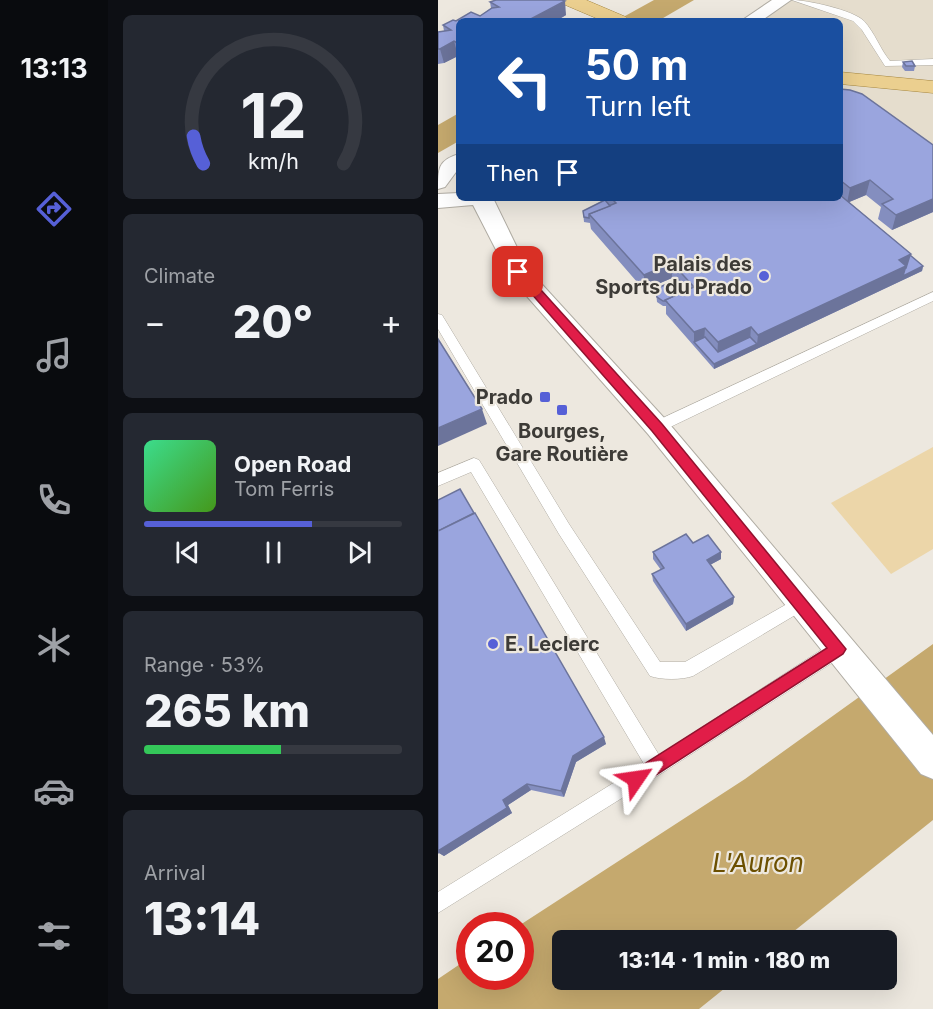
<!DOCTYPE html>
<html lang="en">
<head>
<meta charset="utf-8">
<style>
	body { margin:0; font-family:Inter,sans-serif; background:#242831; color:#f1f3f6; height:100vh; display:flex; flex-direction:column; font-size:22px; white-space:nowrap }
	* { box-sizing:border-box; margin:0 }
	p { font-size:20px; color:#9ea1a6 }
	.icon { flex:none; width:33px; height:33px; fill:none; stroke:currentColor; stroke-width:2; stroke-linecap:round; stroke-linejoin:round }
	.map { position:relative; flex:1; overflow:hidden }
	.side { display:flex; flex-direction:column; gap:15px; padding:15px; background:#0d0f14; width:330px }
	.side>* { flex:none }
	.guide { position:absolute; left:18px; top:18px; width:387px; height:183px; border-radius:9px; box-shadow:0 6px 24px #0002; background:#1a4fa0; color:#fff; overflow:hidden }
	.speed { position:absolute; left:18px; top:912px; display:flex; gap:12px; font-size:30px; font-weight:700; text-align:center }
	.speed>* { display:grid; place-content:center; width:78px; height:78px; border-radius:50%; background:#171b24; box-shadow:0 6px 24px #0002; line-height:1 }
	.speed .limit { border:9px solid #d22; background:#fff; color:#111 }
	.pin { position:absolute; display:grid; place-items:center; width:51px; height:51px; color:#fff; margin:-26px; border-radius:12px; box-shadow:0 3px 9px #0006 }
	.me { position:absolute; width:66px; margin:-33px; rotate:58deg; stroke-linejoin:round; filter:drop-shadow(0 0 4px #0008) }
	.turn { display:flex; align-items:center; gap:21px; height:126px; padding:0 30px; font-size:27px }
	.turn .icon { width:78px; height:78px; stroke-width:2.5 }
	.turn b { display:block; font-size:42px; line-height:51px }
	.then { display:flex; align-items:center; height:57px; padding:0 30px; background:#0003; gap:12px; font-size:22px }
	.big { font-size:45px; font-weight:800; line-height:1.1 }
	.side .tile { flex:1; display:flex; flex-direction:column; justify-content:center; gap:9px; min-width:0; padding:0 21px; border-radius:9px; background:#242831 }
	.side .dial { align-items:center; gap:0 }
	.dial svg { height:156px; overflow:visible; fill:none; stroke:#363941; stroke-width:7; stroke-linecap:round; text-anchor:middle }
	.dial text { fill:#f1f3f6; stroke:none }
	.song { display:flex; align-items:center; gap:18px }
	.cover { width:72px; height:72px; border-radius:9px; background:linear-gradient(135deg,hsl(150 70% 55%),hsl(100 70% 35%)) }
	.played { height:6px; border-radius:3px; background:linear-gradient(90deg,#5660d7 65%,#363941 65%) }
	.keys { display:flex; justify-content:space-around; direction:ltr }
	.heat { display:flex; justify-content:space-between; align-items:center; font-size:33px; direction:ltr }
	.charge { height:9px; border-radius:4px; background:linear-gradient(90deg,#34c759 53%,#363941 0) }
	.trip { position:absolute; left:114px; top:930px; width:345px; height:60px; border-radius:9px; background:#171b24; box-shadow:0 6px 24px #0002; font-weight:800; line-height:60px; text-align:center }
	main { display:flex; flex:1; min-height:0 }
	.tab-bar { display:flex; flex-direction:column; width:108px; justify-content:space-around; align-items:center; background:#090b0e; color:#9ea1a6 }
	.tab-bar .icon { width:42px; height:42px }
	.tab-bar .current { color:#5660d7 }
	.tab-bar b { font-size:27px; color:#f1f3f6 }
	.map>svg:first-child { display:block }
	.built { fill:#e5ddcd }
	.green { fill:#ecd6a9 }
	.water { fill:#c5a96e }
	.lines { fill:none; stroke-linecap:round; stroke-linejoin:round }
	.lane-casing { stroke:#b0aca3; stroke-width:1 }
	.street-casing { stroke:#b0aca3; stroke-width:2 }
	.primary-casing { stroke:#a5863f; stroke-width:1 }
	.lane { fill:#fff; fill-rule:evenodd }
	.street { fill:#fff; fill-rule:evenodd }
	.primary { fill:#ebcf8f; fill-rule:evenodd }
	.wall { fill:#848ebf }
	.shaded-wall { fill:#6c749b }
	.building { fill:#9aa5de; stroke:#6c749b; stroke-width:1.5 }
	.route { fill:#e11d48; stroke:#92132f; stroke-width:1.5 }
	.poi-dot { fill:#5660d7; stroke:#ede8df; stroke-width:2 }
	.labels { text-anchor:middle; dominant-baseline:central; stroke-width:4.5; stroke-linejoin:round; paint-order:stroke }
	.poi-label { font-size:20px; font-weight:bold; fill:#3d3b37; stroke:#ede8df; text-anchor:end }
	.near-water-label { font-size:26px; font-style:italic; fill:#6b4f00; stroke:#ede8df }
</style>
</head>
<body>
<main>
<nav class="tab-bar">
<b>13:13</b>
<svg class="icon current" aria-label="directions" viewBox="0 0 24 24"><path d="M12 3l9 9-9 9-9-9zM9 14v-3h6M13 9l2 2-2 2"/></svg>
<svg class="icon" aria-label="music" viewBox="0 0 24 24"><path d="M9 18V5l10-2v13"/><circle cx="6" cy="18" r="3"/><circle cx="16" cy="16" r="3"/></svg>
<svg class="icon" aria-label="phone" viewBox="0 0 24 24"><path d="M5 4h4l2 5-3 2q2 4 5 5l2-3 5 2v4C11 20 4 13 5 4z"/></svg>
<svg class="icon" aria-label="climate" viewBox="0 0 24 24"><path d="M12 3v18M4 7l16 10M4 17L20 7"/></svg>
<svg class="icon" aria-label="car" viewBox="0 0 24 24"><path d="M5 17H2v-5l4-1 3-4h7l3 4 3 1v5h-3M9 17h6M6 11h13"/><circle cx="7" cy="17" r="2"/><circle cx="17" cy="17" r="2"/></svg>
<svg class="icon" aria-label="filters" viewBox="0 0 24 24"><path d="M4 7h16M4 17h16"/><circle cx="9" cy="7" r="2"/><circle cx="15" cy="17" r="2"/></svg>
</nav>
<section class="side">
<div class="tile dial"><svg viewBox="0 0 100 80">
<path d="M14 69A42 42 0 1 1 86 69"/>
<path d="M14 69A42 42 0 0 1 9 55" stroke="#5660d7"/>
<text x="50" y="56" font-size="32" font-weight="700">12</text>
<text x="50" y="72" font-size="11">km/h</text>
</svg></div>
<div class="tile"><p>Climate</p>
<div class="heat"><a>−</a><b class="big">20°</b><a>+</a></div>
</div>
<div class="tile">
<div class="song"><i class="cover"></i><div><b>Open Road</b><p>Tom Ferris</p></div></div>
<div class="played"></div>
<div class="keys"><svg class="icon" aria-label="previous" viewBox="0 0 24 24"><path d="M18 5L8 12l10 7zM5 5v14"/></svg><svg class="icon" aria-label="pause" viewBox="0 0 24 24"><path d="M8 5v14M16 5v14"/></svg><svg class="icon" aria-label="next" viewBox="0 0 24 24"><path d="M6 5l10 7-10 7zM19 5v14"/></svg></div>
</div>
<div class="tile"><p>Range · 53%</p><b class="big">265 km</b><div class="charge"></div></div>
<div class="tile"><p>Arrival</p><b class="big">13:14</b></div>
</section>
<div class="map">
<svg width="495" height="1009" viewBox="0 0 495 1009">
	<rect width="100%" height="100%" fill="#ede8df"/>
	<!-- built -->
	<polygon class="built" points="342,0 495,0 495,163 402,95 402,21 309,21"/>
	<!-- green -->
	<polygon class="green" points="495,447 495,549 453,574 393,503"/>
	<!-- water -->
	<g class="water">
		<polygon points="216,0 256,0 220,21 178,21"/>
		<polygon points="21,113 21,141 0,153 0,125"/>
		<polygon points="495,644 495,820 345,940 124,940 124,980 297,980 261,1009 0,1009 0,979 31,958 32,976 82,976 82,925 307,779"/>
	</g>
	<g class="lines">
		<!-- lane casing -->
		<g class="lane-casing">
			<g id="lane">
				<path d="M 354,0 C 369,0 415,10 426,21 C 437,33 442,49 452,61 L 495,59 L 495,65 L 447,66 L 424,30 L 415,21 Z"/>
				<polygon points="495,292 495,301 224,431 219,432 212,427 214,423"/>
				<path d="M 0,314 L 4,315 L 131,524 L 222,662 L 247,662 L 363,596 L 369,598 L 371,603 L 369,608 L 255,676 C 244,680 223,680 212,676 L 121,534 L 0,329 Z"/>
				<polygon points="36,458 41,460 221,755 394,643 400,641 406,643 408,649 406,655 224,773 0,913 0,892 206,764 33,472 0,486 0,473"/>
			</g>
		</g>
		<!-- street casing -->
		<g class="street-casing">
			<g id="street">
				<polygon points="334,0 353,0 323,21 303,21"/>
				<path d="M 21,154 L 21,168 L 7,187 L 0,189 C 0,169 0,160 21,154 Z"/>
				<polygon points="21,193 21,198 55,198 89,268 228,420 495,735 495,779 483,774 210,434 72,277 35,205 0,208 0,194"/>
			</g>
		</g>
		<!-- primary casing -->
		<g class="primary-casing">
			<g id="primary">
				<polygon points="123,0 148,0 188,17 191,21 165,21 125,4"/>
				<polygon points="402,72 495,81 495,93 402,84"/>
			</g>
		</g>
		<!-- lane -->
		<use href="#lane" class="lane"/>
		<!-- street -->
		<use href="#street" class="street"/>
		<!-- primary -->
		<use href="#primary" class="primary"/>
	</g>
	<!-- wall -->
	<g class="wall">
		<polygon points="52,2 128,15 118,21 21,21 21,56 20,56 6,63 0,64 0,32 6,31 5,25 18,21 42,16 53,8"/>
		<polygon points="465,62 477,66 476,71 467,71 464,67"/>
		<polygon points="402,89 495,145 495,212 454,230 440,219 443,207 428,195 411,202 473,254 472,255 485,266 484,271 276,369 228,314 228,306 225,306 219,302 218,291 237,281 234,278 206,290 153,229 152,223 146,222 145,211 166,200 166,198 402,198"/>
		<polygon points="0,500 168,744 138,762 126,797 93,790 70,805 74,813 6,856 1,853"/>
		<polygon points="255,543 283,552 283,559 272,565 296,597 295,604 248,631 215,581 214,574 223,570 215,559 215,552"/>
	</g>
	<!-- shaded-wall -->
	<g class="shaded-wall">
		<polygon points="127,1 128,15 118,21 89,21"/>
		<polygon points="16,41 20,56 6,63 2,49"/>
		<polygon points="432,180 428,195 409,203 412,188"/>
		<polygon points="495,199 495,212 454,230 458,215"/>
		<polygon points="473,254 468,268 485,266 484,271 276,369 276,364 319,344 320,335"/>
		<polygon points="234,263 234,278 206,290 206,275"/>
		<polygon points="313,327 312,341 279,357 280,342"/>
		<polygon points="267,328 266,342 256,342 256,346 256,332"/>
		<polygon points="44,409 49,424 0,446 0,428"/>
		<polygon points="283,552 283,559 268,567 269,560"/>
		<polygon points="296,597 295,604 248,631 248,624"/>
		<polygon points="166,737 168,744 138,762 126,797 123,791 135,756"/>
		<polygon points="89,784 93,790 70,805 74,813 6,856 1,853 0,854 0,850 65,800"/>
	</g>
	<!-- building -->
	<g class="building">
		<polygon points="58,0 124,0 127,1 89,21 21,21 21,44 16,41 2,49 0,49 0,32 13,30 5,25 15,20 18,21 33,12 42,16 54,8 61,7 52,2"/>
		<polygon points="474,61 477,66 468,66 465,62"/>
		<polygon points="402,89 412,90 424,94 495,145 495,199 458,215 444,204 455,199 432,180 412,188 402,180"/>
		<polygon points="402,195 473,254 461,260 468,266 320,335 313,327 280,342 267,328 256,332 227,300 256,287 234,263 206,275 151,214 178,203 173,198 402,198"/>
		<polygon points="167,200 172,206 151,214 151,218 146,217 145,211"/>
		<polygon points="472,255 485,266 465,276 467,269 468,268"/>
		<polygon points="240,279 250,290 227,300 228,301 225,301 219,297 218,291 222,287"/>
		<polygon points="267,337 280,352 312,337 319,344 276,364 256,342"/>
		<polygon points="0,339 44,409 0,428"/>
		<polygon points="22,489 36,513 0,531 0,500"/>
		<polygon points="37,513 166,737 135,756 123,791 89,784 65,800 69,808 0,851 0,531"/>
		<polygon points="248,534 255,543 270,535 283,552 269,560 296,597 248,624 214,574 226,568 215,552"/>
	</g>
	<!-- route -->
	<polygon class="route" points="80,268 84,269 224,424 408,649 405,654 198,788 192,785 190,779 192,773 389,648 214,431 77,275 77,269"/>
	<!-- markers -->
	<g class="poi-dot">
		<circle cx="326" cy="276" r="6"/>
		<rect x="101" y="391" width="12" height="12" rx="3"/>
		<rect x="118" y="404" width="12" height="12" rx="3"/>
		<circle cx="55" cy="644" r="6"/>
	</g>
	<g class="labels">
		<!-- poi labels -->
		<g class="poi-label">
			<text x="314" y="264">Palais des<tspan x="314" dy="23">Sports du Prado</tspan></text>
			<text x="95" y="397">Prado</text>
			<text x="124" y="431" text-anchor="middle">Bourges,<tspan x="124" dy="23">Gare Routière</tspan></text>
			<text x="67" y="644" text-anchor="start">E. Leclerc</text>
		</g>
		<!-- near-water labels -->
		<g class="near-water-label">
			<text x="320" y="862">L'Auron</text>
		</g>
	</g>
</svg>
<div class="speed"><div class="limit">20</div></div>
<div class="pin" style="left:80px;top:272px;background:#d93025"><svg class="icon" aria-label="arrive" viewBox="0 0 24 24"><path d="M6 21V4h12l-3 4 3 4H6"/></svg></div>
<svg class="me" style="left:198px;top:779px" viewBox="-20 -20 40 40"><path d="M0-17L14 15 0 8-14 15z" fill="#e11d48" stroke="#fff" stroke-width="4"/></svg>
<div class="trip">13:14 · 1 min · 180 m</div>
<div class="guide">
<div class="turn"><svg class="icon" aria-label="left" viewBox="0 0 24 24"><path d="M17 20v-9H6M10 6l-5 5 5 5"/></svg><div><b>50 m</b>Turn left</div></div>
<div class="then">Then<svg class="icon" aria-label="arrive" viewBox="0 0 24 24"><path d="M6 21V4h12l-3 4 3 4H6"/></svg></div>
</div>
</div>
</main>
</body>
</html>
